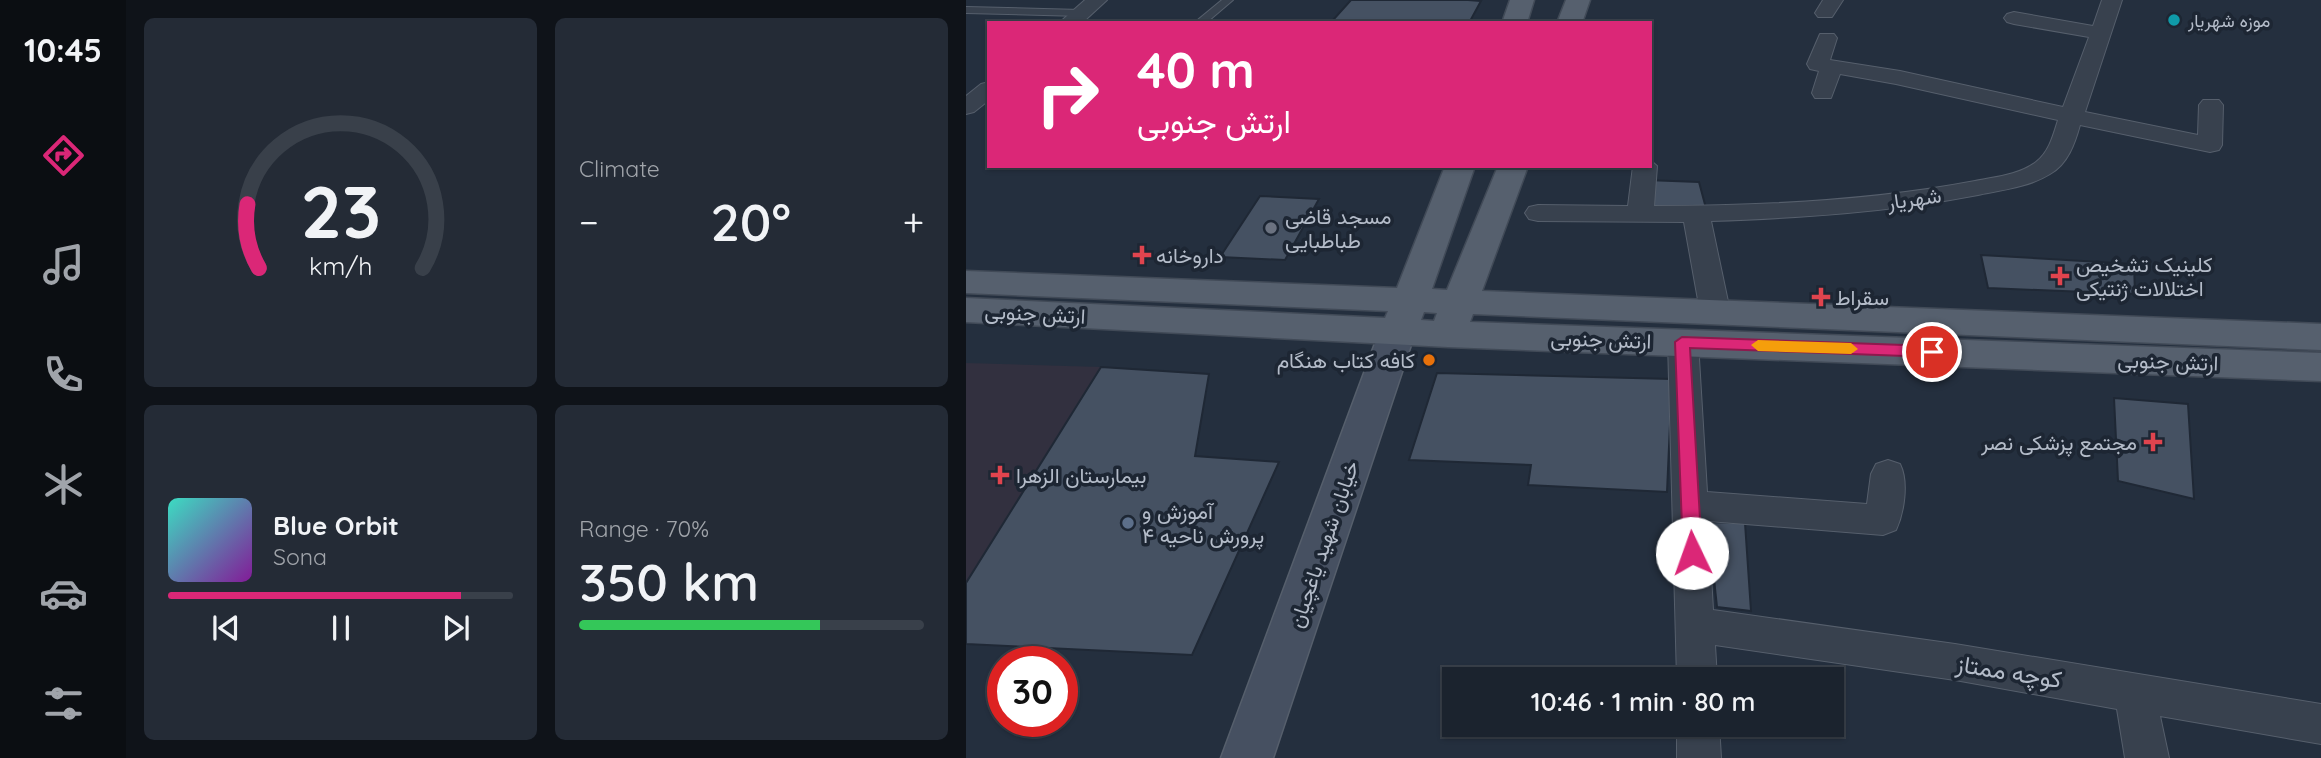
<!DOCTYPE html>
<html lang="en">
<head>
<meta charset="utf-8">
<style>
	body { margin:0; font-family:Quicksand,Vazirmatn,sans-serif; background:#242b36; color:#f1f3f6; height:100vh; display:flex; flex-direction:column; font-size:26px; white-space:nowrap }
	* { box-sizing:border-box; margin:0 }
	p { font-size:23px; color:#a0a4aa }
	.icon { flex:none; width:38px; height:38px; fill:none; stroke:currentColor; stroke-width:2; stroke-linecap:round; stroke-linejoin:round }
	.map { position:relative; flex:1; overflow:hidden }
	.sheet { display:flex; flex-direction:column; gap:18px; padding:18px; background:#0f1319; width:840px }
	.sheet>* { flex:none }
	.guide { position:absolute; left:21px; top:21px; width:665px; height:147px; border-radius:0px; box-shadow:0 2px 5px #0004,0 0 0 2px #39404a; background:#db2777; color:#fff; overflow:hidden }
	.speed { position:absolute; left:21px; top:646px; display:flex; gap:14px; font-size:35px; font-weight:700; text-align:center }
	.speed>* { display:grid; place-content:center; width:91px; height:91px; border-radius:50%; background:#1b232e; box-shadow:0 2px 5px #0004,0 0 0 2px #39404a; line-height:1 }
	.speed .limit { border:10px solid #d22; background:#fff; color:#111 }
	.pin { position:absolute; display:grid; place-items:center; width:60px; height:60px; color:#fff; margin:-30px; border:4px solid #fff; border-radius:50%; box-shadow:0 2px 7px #0007 }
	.me { position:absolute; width:77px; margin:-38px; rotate:357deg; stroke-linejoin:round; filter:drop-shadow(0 0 5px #0008) }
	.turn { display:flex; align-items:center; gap:24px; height:147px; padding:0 35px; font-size:32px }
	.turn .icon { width:91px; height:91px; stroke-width:2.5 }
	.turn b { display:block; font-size:49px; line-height:60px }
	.big { font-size:52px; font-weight:600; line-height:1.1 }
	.sheet .card { flex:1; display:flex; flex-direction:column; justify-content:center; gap:10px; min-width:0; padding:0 24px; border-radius:10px; background:#242b36 }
	.sheet .dial { align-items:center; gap:0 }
	.dial svg { height:182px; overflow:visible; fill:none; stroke:#39404a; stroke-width:7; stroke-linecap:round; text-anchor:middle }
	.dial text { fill:#f1f3f6; stroke:none }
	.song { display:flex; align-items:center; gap:21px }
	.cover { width:84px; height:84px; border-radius:10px; background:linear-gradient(135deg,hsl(170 70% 55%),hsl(290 70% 35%)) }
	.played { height:7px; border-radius:4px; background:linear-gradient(90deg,#db2777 85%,#39404a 85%) }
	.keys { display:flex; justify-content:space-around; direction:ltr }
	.heat { display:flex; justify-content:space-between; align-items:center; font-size:38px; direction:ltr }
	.charge { height:10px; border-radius:5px; background:linear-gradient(90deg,#34c759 70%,#39404a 0) }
	.sheet .tiles { flex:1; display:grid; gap:18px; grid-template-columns:repeat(2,1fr) }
	.trip { position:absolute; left:476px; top:667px; width:402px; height:70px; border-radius:0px; background:#1b232e; box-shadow:0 2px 5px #0004,0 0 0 2px #39404a; font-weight:600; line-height:70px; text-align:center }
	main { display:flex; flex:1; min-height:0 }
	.tab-bar { display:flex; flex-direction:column; width:126px; justify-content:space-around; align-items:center; background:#0b0e12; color:#a0a4aa }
	.tab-bar .icon { width:49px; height:49px }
	.tab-bar .selected { color:#db2777 }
	.tab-bar b { font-size:32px; color:#f1f3f6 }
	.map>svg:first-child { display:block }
	.medical { fill:#32303f }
	.building { fill:#455162; stroke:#1f2835; stroke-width:2 }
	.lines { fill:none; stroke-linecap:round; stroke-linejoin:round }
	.service-casing { stroke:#565f6c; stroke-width:2 }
	.minor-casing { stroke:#565f6c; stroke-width:2 }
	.secondary-casing { stroke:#565f6c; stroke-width:3 }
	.primary-casing { stroke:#414a57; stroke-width:3 }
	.service { fill:#38414e; fill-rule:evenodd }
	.minor { fill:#38414e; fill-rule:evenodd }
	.secondary { fill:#465061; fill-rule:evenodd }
	.primary { fill:#56606e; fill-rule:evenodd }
	.route { fill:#db2777; stroke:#8e194d; stroke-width:2 }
	.slow { fill:#f59e0b }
	.culture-dot { fill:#0f9aa8; stroke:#1d2633; stroke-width:2.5 }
	.worship-dot { fill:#6b7280; stroke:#1d2633; stroke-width:2.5 }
	.health-dot { fill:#e0444e; stroke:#1d2633; stroke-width:2.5 }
	.food-dot { fill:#e8710a; stroke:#1d2633; stroke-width:2.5 }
	.service-dot { fill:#5c6f8a; stroke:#1d2633; stroke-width:2.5 }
	.labels { text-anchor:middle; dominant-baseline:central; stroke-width:7; stroke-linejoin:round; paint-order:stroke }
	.far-poi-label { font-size:18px; fill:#b4bcc9; stroke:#1d2633; text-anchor:start }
	.street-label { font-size:21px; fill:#b4bcc9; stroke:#1d2633 }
	.poi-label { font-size:21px; fill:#b4bcc9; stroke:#1d2633; text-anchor:start }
	.near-street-label { font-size:24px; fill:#b4bcc9; stroke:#1d2633 }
</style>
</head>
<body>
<main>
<nav class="tab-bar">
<b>10:45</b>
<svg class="icon selected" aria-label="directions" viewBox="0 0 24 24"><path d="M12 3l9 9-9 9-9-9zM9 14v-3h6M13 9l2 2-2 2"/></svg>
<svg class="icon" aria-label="music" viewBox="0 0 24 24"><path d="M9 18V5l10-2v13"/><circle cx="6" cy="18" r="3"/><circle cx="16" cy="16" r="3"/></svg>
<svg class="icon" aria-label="phone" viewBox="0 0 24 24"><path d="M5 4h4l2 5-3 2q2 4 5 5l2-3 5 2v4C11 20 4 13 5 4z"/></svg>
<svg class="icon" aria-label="climate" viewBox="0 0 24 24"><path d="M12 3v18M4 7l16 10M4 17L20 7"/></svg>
<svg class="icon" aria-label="car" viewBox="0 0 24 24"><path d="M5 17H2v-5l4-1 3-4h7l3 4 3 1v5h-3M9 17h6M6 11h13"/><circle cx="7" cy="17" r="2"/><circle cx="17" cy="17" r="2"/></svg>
<svg class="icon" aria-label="filters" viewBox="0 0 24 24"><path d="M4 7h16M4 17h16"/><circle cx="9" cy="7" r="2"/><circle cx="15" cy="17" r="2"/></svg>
</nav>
<section class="sheet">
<div class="tiles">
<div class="card dial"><svg viewBox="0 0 100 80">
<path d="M14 69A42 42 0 1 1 86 69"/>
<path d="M14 69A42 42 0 0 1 9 41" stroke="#db2777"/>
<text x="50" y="56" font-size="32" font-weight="700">23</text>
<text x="50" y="72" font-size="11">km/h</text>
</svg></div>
<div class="card"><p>Climate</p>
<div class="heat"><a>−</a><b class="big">20°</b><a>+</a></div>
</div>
<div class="card">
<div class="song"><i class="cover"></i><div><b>Blue Orbit</b><p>Sona</p></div></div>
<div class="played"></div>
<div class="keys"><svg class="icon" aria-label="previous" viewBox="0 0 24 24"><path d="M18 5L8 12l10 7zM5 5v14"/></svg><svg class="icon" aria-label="pause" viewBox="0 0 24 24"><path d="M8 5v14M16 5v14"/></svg><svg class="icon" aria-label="next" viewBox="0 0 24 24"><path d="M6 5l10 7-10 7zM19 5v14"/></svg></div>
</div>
<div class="card"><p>Range · 70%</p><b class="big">350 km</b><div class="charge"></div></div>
</div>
</section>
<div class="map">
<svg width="1355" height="758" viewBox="0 0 1355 758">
	<rect width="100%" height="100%" fill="#242f3e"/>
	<!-- medical -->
	<polygon class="medical" points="0,363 135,367 0,583"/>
	<!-- building -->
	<g class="building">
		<polygon points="385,0 502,0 515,1 503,23 409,23 367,20"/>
		<polygon points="680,180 733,182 741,212 677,211"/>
		<polygon points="294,196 353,199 319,260 254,257"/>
		<polygon points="1015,255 1168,264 1169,294 1022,288"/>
		<polygon points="135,367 243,374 229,456 313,462 226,655 0,644 0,583"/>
		<polygon points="471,373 706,379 701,492 562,485 565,465 443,460"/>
		<polygon points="1148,398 1222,404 1228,499 1152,481"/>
		<polygon points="742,522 779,523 785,611 751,607"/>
	</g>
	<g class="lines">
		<!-- service casing -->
		<g class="service-casing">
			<g id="service">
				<polygon points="256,0 267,0 240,23 228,23"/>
				<polygon points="0,7 115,10 120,13 115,16 0,13"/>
			</g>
		</g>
		<!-- minor casing -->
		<g class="minor-casing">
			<g id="minor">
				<polygon points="119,0 141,0 116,23 93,23"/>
				<polygon points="857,0 877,0 866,17 852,17 849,13"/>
				<path d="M 1136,0 L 1156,0 L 1119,112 L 1232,135 L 1233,105 L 1237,100 L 1253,100 L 1257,105 L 1256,145 L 1253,150 L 1244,152 L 1114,125 C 1109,143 1102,164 1084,174 C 1063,187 1037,190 1012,195 C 924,212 834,218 745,221 L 764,311 L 759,318 L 749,321 L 739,318 L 734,311 L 718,222 L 572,221 L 563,219 L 559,213 L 563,207 L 572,205 L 662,206 L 667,166 L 684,166 L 684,160 L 691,166 L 688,206 C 795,206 904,201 1009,181 C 1028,177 1053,175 1070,162 C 1083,152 1087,136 1092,120 L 930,84 L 874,74 L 865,98 L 849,98 L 846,93 L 853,71 L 844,69 L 841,64 L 854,34 L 868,34 L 871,38 L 864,60 L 934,71 L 1097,107 L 1123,37 L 1048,24 L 1041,22 L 1038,18 L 1041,14 L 1048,12 L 1127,26 Z"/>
				<polygon points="23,82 23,100 8,112 0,114 0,96 15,84"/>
				<path d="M 717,331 L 728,335 L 732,342 L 741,492 L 901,504 L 905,474 L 910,464 L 922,460 L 934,464 C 943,482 938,513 930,530 L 917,535 L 742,521 L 747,610 L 989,644 L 1355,704 L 1355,744 L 1194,716 L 1203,758 L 1159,758 L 1151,709 L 989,680 L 749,645 L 751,679 L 711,679 L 702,342 L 706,335 Z"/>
				<polygon points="711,724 753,724 755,758 711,758"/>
			</g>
		</g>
		<!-- secondary casing -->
		<g class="secondary-casing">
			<polygon id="secondary" points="432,317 445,321 450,330 307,758 255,758 414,330 419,321"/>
		</g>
		<!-- primary casing -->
		<g class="primary-casing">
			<g id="primary">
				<polygon points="544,0 568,0 561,23 536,23"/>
				<polygon points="600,0 624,0 616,23 591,23"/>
				<path d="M 479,166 L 509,166 L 466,289 L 481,290 L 532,166 L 562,166 L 516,291 L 1355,324 L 1355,350 L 507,314 L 504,322 L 1355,353 L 1355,381 L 482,347 L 0,322 L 0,298 L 419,318 L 422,311 L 0,293 L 0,271 L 431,288 ZM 458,312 L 471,313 L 468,321 L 455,320 Z"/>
			</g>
		</g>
		<!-- service -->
		<use href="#service" class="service"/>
		<!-- minor -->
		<use href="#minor" class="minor"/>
		<!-- secondary -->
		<use href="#secondary" class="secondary"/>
		<!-- primary -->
		<use href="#primary" class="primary"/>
	</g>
	<!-- route -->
	<polygon class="route" points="716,337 966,346 974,352 966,357 724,348 736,553 733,559 726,561 720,559 717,553 709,342"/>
	<!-- slow -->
	<polygon class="slow" points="792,340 885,343 892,349 885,354 792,351 785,345"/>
	<!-- markers -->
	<circle class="culture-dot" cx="1208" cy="20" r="7"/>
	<circle class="worship-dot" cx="305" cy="228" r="7"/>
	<g class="health-dot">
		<path d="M172.5 244.5h7v7h7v7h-7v7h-7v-7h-7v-7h7z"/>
		<path d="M1090.5 265.5h7v7h7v7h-7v7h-7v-7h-7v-7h7z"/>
		<path d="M851.5 286.5h7v7h7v7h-7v7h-7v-7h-7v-7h7z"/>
		<path d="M1183.5 431.5h7v7h7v7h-7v7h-7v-7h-7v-7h7z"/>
		<path d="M30.5 464.5h7v7h7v7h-7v7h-7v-7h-7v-7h7z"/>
	</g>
	<circle class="food-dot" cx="463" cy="360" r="7"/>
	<circle class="service-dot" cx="162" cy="523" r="7"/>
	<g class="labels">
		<!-- far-poi labels -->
		<g class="far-poi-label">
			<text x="1222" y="20">موزه شهریار</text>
		</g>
		<!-- street labels -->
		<g class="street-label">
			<text transform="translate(948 198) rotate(-8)">شهریار</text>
			<text transform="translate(69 313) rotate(3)">ارتش جنوبی</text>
			<text transform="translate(635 339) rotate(2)">ارتش جنوبی</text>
			<text transform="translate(1202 361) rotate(2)">ارتش جنوبی</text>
			<text transform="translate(357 544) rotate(-71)">خیابان شهید یاغچیان</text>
		</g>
		<!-- poi labels -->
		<g class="poi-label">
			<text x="319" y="216">مسجد قاضی<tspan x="319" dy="24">طباطبایی</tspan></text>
			<text x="190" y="255">داروخانه</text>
			<text x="1110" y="264">کلینیک تشخیص<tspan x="1110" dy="24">اختلالات ژنتیکی</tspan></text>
			<text x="869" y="297">سقراط</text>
			<text x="449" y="360" text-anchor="end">کافه کتاب هنگام</text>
			<text x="1171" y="442" text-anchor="end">مجتمع پزشکی نصر</text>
			<text x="50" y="475">بیمارستان الزهرا</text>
			<text x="176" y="511">آموزش و<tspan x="176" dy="24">پرورش ناحیه ۴</tspan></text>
		</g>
		<!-- near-street labels -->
		<g class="near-street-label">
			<text transform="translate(1043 671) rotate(9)">کوچه ممتاز</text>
		</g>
	</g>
</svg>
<div class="speed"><div class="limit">30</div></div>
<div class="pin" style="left:966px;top:352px;background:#d93025"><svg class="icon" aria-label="arrive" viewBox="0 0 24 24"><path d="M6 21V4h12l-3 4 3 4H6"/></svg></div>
<svg class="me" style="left:726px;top:553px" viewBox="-20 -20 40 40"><circle r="19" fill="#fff"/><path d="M0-13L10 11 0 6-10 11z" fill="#db2777"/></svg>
<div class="trip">10:46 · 1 min · 80 m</div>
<div class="guide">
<div class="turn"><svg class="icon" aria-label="right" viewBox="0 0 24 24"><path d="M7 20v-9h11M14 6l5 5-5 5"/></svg><div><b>40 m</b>ارتش جنوبی</div></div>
</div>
</div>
</main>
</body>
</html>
